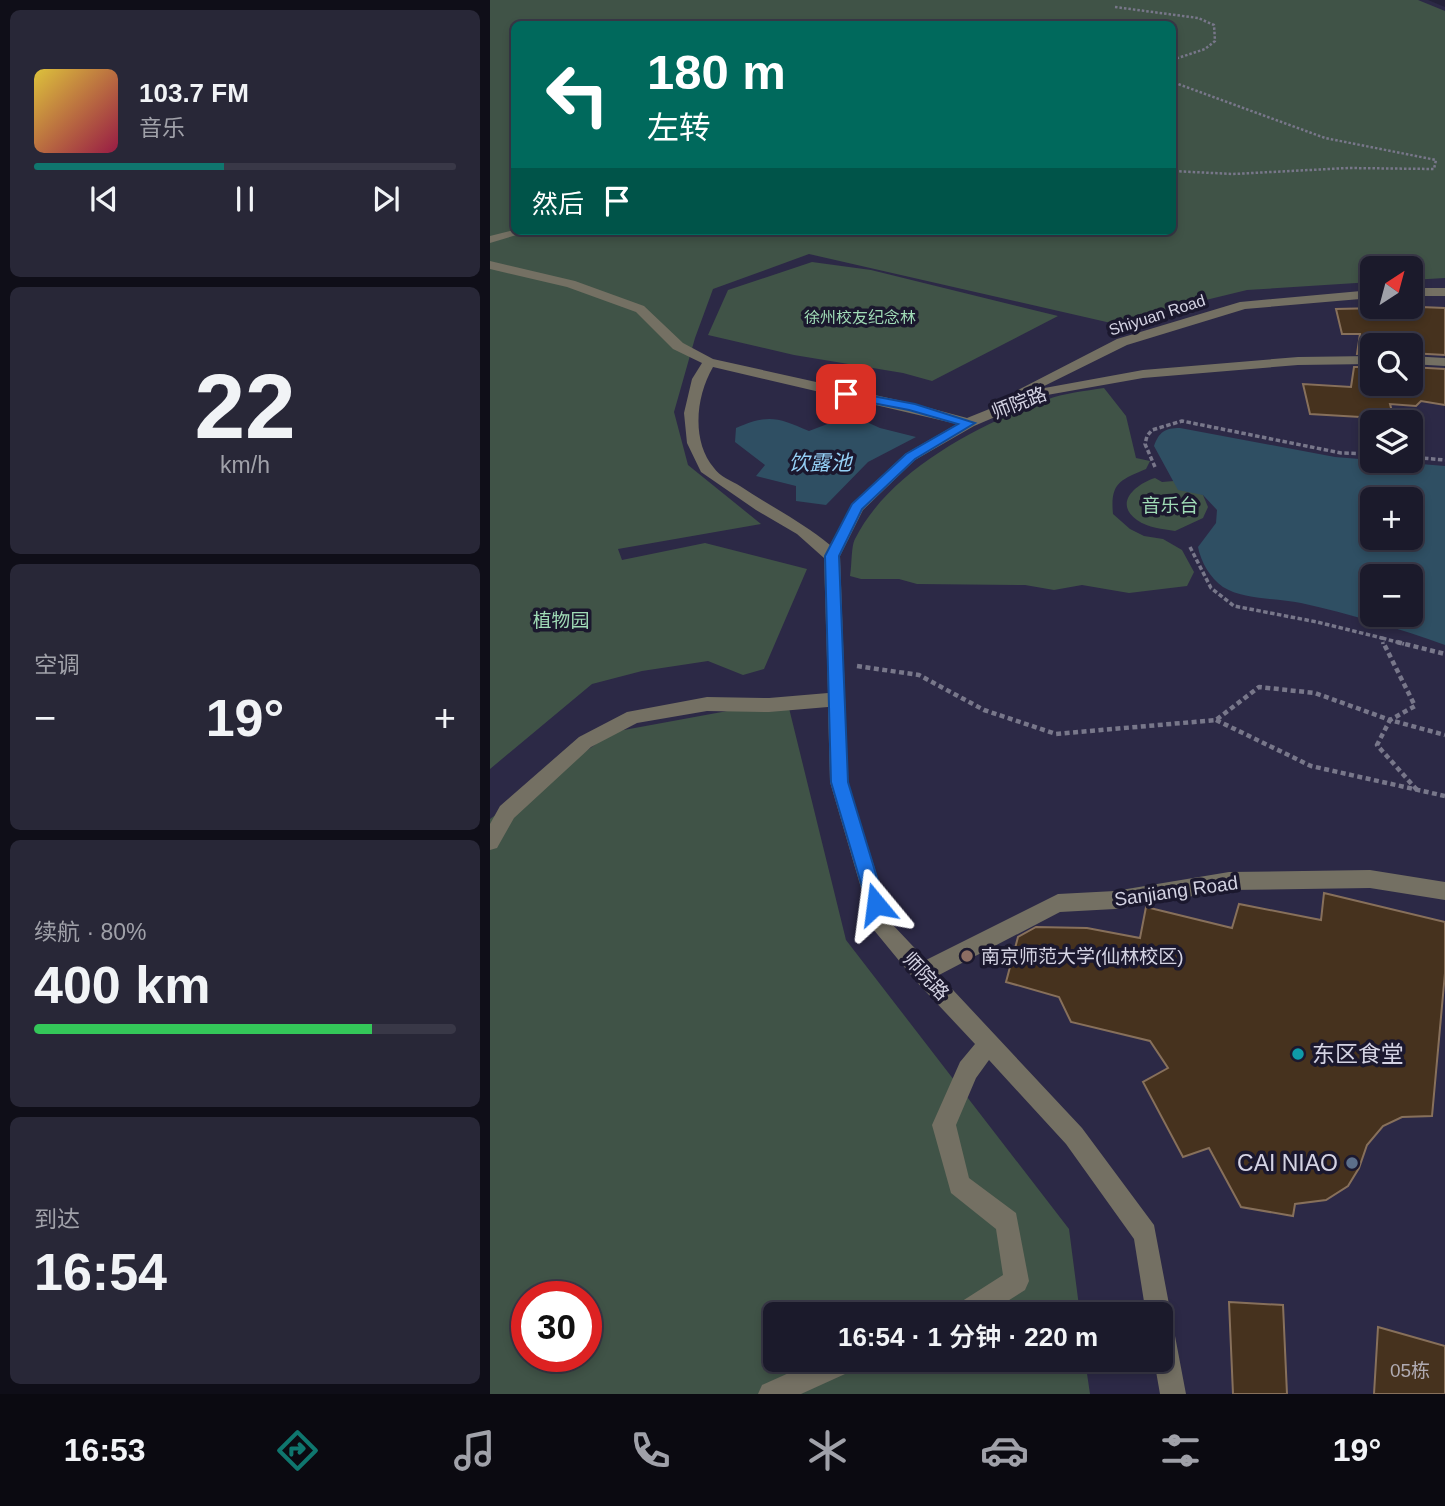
<!DOCTYPE html>
<html lang="zh">
<head>
<meta charset="utf-8">
<style>
	body { margin:0; font-family:Arial,"Noto Sans SC",sans-serif; background:#282737; color:#f1f3f6; height:100vh; display:flex; flex-direction:column; font-size:26px; white-space:nowrap }
	* { box-sizing:border-box; margin:0 }
	p { font-size:23px; color:#a0a1a9 }
	.icon { flex:none; width:38px; height:38px; fill:none; stroke:currentColor; stroke-width:2; stroke-linecap:round; stroke-linejoin:round }
	.map { position:relative; flex:1; overflow:hidden }
	.side { display:flex; flex-direction:column; gap:10px; padding:10px; background:#0f0e18; width:490px }
	.side>* { flex:none }
	.guide { position:absolute; left:21px; top:21px; width:665px; height:214px; border-radius:10px; box-shadow:0 4px 10px #0003,0 0 0 2px #393847; background:#00695c; color:#fff; overflow:hidden }
	.needle { width:46px; rotate:36deg }
	.buttons { position:absolute; left:870px; top:256px; display:grid; gap:14px }
	.buttons a { display:grid; place-items:center; width:63px; height:63px; border-radius:10px; background:#1b1a2b; box-shadow:0 4px 10px #0003,0 0 0 2px #393847; font-size:35px }
	.speed { position:absolute; left:21px; top:1281px; display:flex; gap:14px; font-size:35px; font-weight:700; text-align:center }
	.speed>* { display:grid; place-content:center; width:91px; height:91px; border-radius:50%; background:#1b1a2b; box-shadow:0 4px 10px #0003,0 0 0 2px #393847; line-height:1 }
	.speed .limit { border:10px solid #d22; background:#fff; color:#111 }
	.pin { position:absolute; display:grid; place-items:center; width:60px; height:60px; color:#fff; margin:-30px; border-radius:14px; box-shadow:0 4px 10px #0006 }
	.me { position:absolute; width:77px; margin:-38px; rotate:344deg; stroke-linejoin:round; filter:drop-shadow(0 0 5px #0008) }
	.turn { display:flex; align-items:center; gap:24px; height:147px; padding:0 21px; font-size:32px }
	.turn .icon { width:91px; height:91px; stroke-width:2.5 }
	.turn b { display:block; font-size:49px; line-height:60px }
	.then { display:flex; align-items:center; height:66px; padding:0 21px; background:#0003; gap:14px; font-size:26px }
	.big { font-size:52px; font-weight:600; line-height:1.1 }
	.side .card { flex:1; display:flex; flex-direction:column; justify-content:center; gap:10px; min-width:0; padding:0 24px; border-radius:10px; background:#282737 }
	.side .dial { align-items:center; gap:0 }
	.dial b { font-size:91px; line-height:1 }
	.song { display:flex; align-items:center; gap:21px }
	.cover { width:84px; height:84px; border-radius:10px; background:linear-gradient(135deg,hsl(50 70% 55%),hsl(340 70% 35%)) }
	.played { height:7px; border-radius:4px; background:linear-gradient(90deg,#0f766e 45%,#393847 45%) }
	.keys { display:flex; justify-content:space-around; direction:ltr }
	.heat { display:flex; justify-content:space-between; align-items:center; font-size:38px; direction:ltr }
	.charge { height:10px; border-radius:5px; background:linear-gradient(90deg,#34c759 80%,#393847 0) }
	.trip { position:absolute; left:273px; top:1302px; width:410px; height:70px; border-radius:10px; background:#1b1a2b; box-shadow:0 4px 10px #0003,0 0 0 2px #393847; font-weight:600; line-height:70px; text-align:center }
	.dock { display:flex; height:112px; justify-content:space-around; align-items:center; background:#0b0a11; color:#a0a1a9 }
	.dock .icon { width:49px; height:49px }
	.dock .on { color:#0f766e }
	.dock b { font-size:32px; color:#f1f3f6 }
	main { display:flex; flex:1; min-height:0 }
	.map>svg:first-child { display:block }
	.built { fill:#2c2946; fill-rule:evenodd }
	.green { fill:#405347; fill-rule:evenodd }
	.water { fill:#2f4f63; fill-rule:evenodd }
	.building { fill:#46321e; stroke:#87705b; stroke-width:2 }
	.lines { fill:none; stroke-linecap:round; stroke-linejoin:round }
	.path-far2 { stroke:#78778a; stroke-width:2.5; stroke-dasharray:2.5 2; stroke-linecap:butt }
	.path-far1 { stroke:#78778a; stroke-width:3.5; stroke-dasharray:4.5 2.5; stroke-linecap:butt }
	.path { stroke:#78778a; stroke-width:4.5; stroke-dasharray:5 3.5; stroke-linecap:butt }
	.minor { fill:#747063; fill-rule:evenodd }
	.route { fill:#1a73e8; stroke:#114b97; stroke-width:2 }
	.education-dot { fill:#8d6e63; stroke:#1b182e; stroke-width:2.5 }
	.culture-dot { fill:#0f9aa8; stroke:#1b182e; stroke-width:2.5 }
	.service-dot { fill:#5c6f8a; stroke:#1b182e; stroke-width:2.5 }
	.labels { text-anchor:middle; dominant-baseline:central; stroke-width:7; stroke-linejoin:round; paint-order:stroke }
	.far-street-label { font-size:16px; fill:#d4d3e3; stroke:#1b182e }
	.far-park-label { font-size:16px; fill:#9fdbb6; stroke:#1b182e }
	.street-label { font-size:19px; fill:#d4d3e3; stroke:#1b182e }
	.park-label { font-size:19px; fill:#9fdbb6; stroke:#1b182e }
	.poi-label { font-size:19px; fill:#d4d3e3; stroke:#1b182e; text-anchor:start }
	.near-number-label { font-size:19px; fill:#b0abb2 }
	.water-label { font-size:21px; font-style:italic; fill:#95d0f6; stroke:#1b182e }
	.near-poi-label { font-size:23px; fill:#d4d3e3; stroke:#1b182e; text-anchor:start }
</style>
</head>
<body>
<main>
<section class="side">
<div class="card">
<div class="song"><i class="cover"></i><div><b>103.7 FM</b><p>音乐</p></div></div>
<div class="played"></div>
<div class="keys"><svg class="icon" aria-label="previous" viewBox="0 0 24 24"><path d="M18 5L8 12l10 7zM5 5v14"/></svg><svg class="icon" aria-label="pause" viewBox="0 0 24 24"><path d="M8 5v14M16 5v14"/></svg><svg class="icon" aria-label="next" viewBox="0 0 24 24"><path d="M6 5l10 7-10 7zM19 5v14"/></svg></div>
</div>
<div class="card dial"><b>22</b><p>km/h</p></div>
<div class="card"><p>空调</p>
<div class="heat"><a>−</a><b class="big">19°</b><a>+</a></div>
</div>
<div class="card"><p>续航 · 80%</p><b class="big">400 km</b><div class="charge"></div></div>
<div class="card"><p>到达</p><b class="big">16:54</b></div>
</section>
<div class="map">
<svg width="955" height="1394" viewBox="0 0 955 1394">
	<rect width="100%" height="100%" fill="#242239"/>
	<!-- built -->
	<path class="built" d="M 0,0 L 938,0 L 955,7 L 955,1394 L 0,1394 ZM 24,24 L 682,24 L 682,231 L 24,231 ZM 882,268 L 920,268 L 920,306 L 882,306 ZM 882,345 L 920,345 L 920,383 L 882,383 ZM 882,422 L 920,422 L 920,460 L 882,460 ZM 882,499 L 920,499 L 920,537 L 882,537 ZM 882,576 L 920,576 L 920,614 L 882,614 ZM 37,1297 L 96,1297 L 96,1356 L 37,1356 ZM 285,1314 L 670,1314 L 670,1360 L 285,1360 Z"/>
	<!-- green -->
	<g class="green">
		<path d="M 0,0 L 928,0 L 955,11 L 955,278 L 921,280 L 920,268 L 882,268 L 882,282 L 757,290 L 621,323 L 319,254 L 223,289 L 205,338 L 184,412 L 198,465 L 271,524 L 128,549 L 132,560 L 215,543 L 317,569 L 274,669 L 253,675 L 218,661 L 152,671 L 102,684 L 0,769 ZM 24,24 L 682,24 L 682,231 L 24,231 Z"/>
		<polygon points="322,262 381,270 568,316 442,381 413,373 304,355 218,335 238,290"/>
		<path d="M 614,388 L 636,416 L 646,458 L 660,461 L 656,469 C 630,480 620,483 623,514 L 640,529 L 654,536 L 673,539 L 692,550 L 704,572 L 697,586 L 639,593 L 592,585 L 564,590 L 535,585 L 427,584 L 409,579 L 371,579 L 360,576 C 362,566 361,546 365,539 C 399,471 488,425 556,400 C 574,393 595,391 614,388 Z"/>
		<path d="M 665,478 L 672,482 L 684,481 L 713,495 L 718,507 L 713,518 L 685,531 C 673,529 658,528 647,520 C 623,503 646,484 665,478 Z"/>
		<path d="M 297,700 L 356,940 L 579,1229 L 590,1314 L 285,1314 L 285,1360 L 595,1360 L 600,1394 L 0,1394 L 0,819 L 123,732 ZM 37,1297 L 96,1297 L 96,1356 L 37,1356 Z"/>
	</g>
	<!-- water -->
	<g class="water">
		<path d="M 361,415 L 390,428 L 426,437 L 378,462 L 336,505 L 306,501 L 306,486 L 266,476 L 275,465 L 245,442 L 246,428 C 277,414 288,417 319,431 Z"/>
		<path d="M 690,428 L 845,457 L 955,466 L 955,645 C 908,628 860,614 811,603 C 787,598 754,600 733,587 C 720,578 711,562 708,547 L 726,523 L 727,510 L 713,495 L 688,490 L 664,446 C 669,432 675,428 690,428 ZM 882,499 L 920,499 L 920,537 L 882,537 ZM 882,576 L 920,576 L 920,614 L 882,614 Z"/>
	</g>
	<!-- building -->
	<g class="building">
		<polygon points="931,307 955,308 955,355 920,353 920,345 882,345 882,353 867,354 870,334 852,334 846,309"/>
		<polygon points="864,367 882,367 882,383 920,383 920,367 955,369 955,405 931,401 926,406 900,404 904,419 820,414 813,384 861,387"/>
		<polygon points="834,893 955,922 955,973 942,1116 912,1117 893,1126 877,1145 869,1168 858,1186 836,1200 805,1204 803,1216 751,1207 719,1148 693,1157 653,1082 678,1068 660,1041 581,1022 569,997 516,982 528,937 546,927 597,928 650,938 656,907 742,928 749,904 831,920"/>
		<polygon points="739,1302 793,1305 797,1394 743,1394"/>
		<polygon points="888,1327 955,1346 955,1394 884,1394"/>
	</g>
	<g class="lines">
		<!-- path-far2 -->
		<g class="path-far2">
			<polyline points="625,7 708,18 724,25 725,41 715,49 682,60"/>
			<polyline points="682,78 688,84 835,138 946,160 944,169 858,168 743,174 682,171"/>
		</g>
		<!-- path-far1 -->
		<g class="path-far1">
			<polyline points="920,457 955,460"/>
			<polyline points="665,467 655,444 657,436 662,430 692,421 851,453 882,454"/>
			<polyline points="700,547 721,588 744,606 827,622 892,638 893,644"/>
			<polyline points="892,638 914,644"/>
		</g>
		<!-- path -->
		<g class="path">
			<polyline points="907,642 955,654"/>
			<polyline points="367,666 429,675 494,710 566,734 726,720 769,687 825,693 900,720 925,706 893,642"/>
			<polyline points="726,720 821,766 955,796"/>
			<polyline points="927,790 887,745 900,720 955,735"/>
		</g>
		<!-- minor -->
		<g class="minor">
			<polygon points="24,230 40,231 0,243 0,236"/>
			<path d="M 0,261 L 85,281 L 154,306 L 193,343 L 223,359 L 421,403 L 477,418 L 549,389 L 653,370 L 808,357 L 882,356 L 882,364 L 808,365 L 653,378 L 557,395 L 484,426 L 425,460 L 373,510 L 350,556 L 358,782 L 402,924 L 436,960 L 568,894 L 625,891 L 739,872 L 880,870 L 955,882 L 955,900 L 880,888 L 739,890 L 625,909 L 570,912 L 449,975 L 592,1128 L 664,1225 L 696,1394 L 670,1394 L 664,1360 L 670,1360 L 670,1314 L 656,1314 L 644,1239 L 576,1144 L 499,1060 L 486,1078 L 466,1125 L 479,1178 L 526,1213 L 539,1281 L 535,1290 L 497,1314 L 462,1314 L 466,1305 L 513,1275 L 506,1229 L 461,1193 L 442,1125 L 470,1062 L 485,1044 L 425,980 L 383,929 L 340,782 L 338,707 L 279,712 L 217,711 L 147,723 L 101,747 L 24,818 L 7,848 L 0,850 L 0,824 L 10,806 L 89,737 L 137,712 L 217,697 L 279,698 L 338,693 L 334,558 L 307,534 L 266,510 L 211,472 L 197,443 L 194,413 L 202,379 L 212,363 L 183,349 L 146,312 L 77,287 L 0,269 ZM 223,367 L 467,424 L 415,454 L 362,504 L 340,545 C 312,522 280,506 250,486 C 242,481 229,476 224,468 C 201,441 206,396 223,367 Z"/>
			<rect x="920" y="288" width="35" height="8"/>
			<polygon points="882,290 882,298 755,309 637,345 540,393 530,393 528,390 627,339 750,302"/>
			<polygon points="920,356 955,358 955,366 920,364"/>
			<polygon points="328,1360 370,1360 366,1369 311,1394 268,1394 272,1385"/>
		</g>
	</g>
	<!-- route -->
	<polygon class="route" points="356,391 425,404 485,423 425,459 372,509 349,556 358,782 395,904 392,910 386,912 379,910 377,904 341,782 335,556 362,504 416,454 468,424 419,410 351,397 351,392"/>
	<!-- markers -->
	<circle class="education-dot" cx="477" cy="956" r="7"/>
	<circle class="culture-dot" cx="808" cy="1054" r="7"/>
	<circle class="service-dot" cx="862" cy="1163" r="7"/>
	<g class="labels">
		<!-- far-street labels -->
		<g class="far-street-label">
			<text transform="translate(667 315) rotate(-18)">Shiyuan Road</text>
		</g>
		<!-- far-park labels -->
		<g class="far-park-label">
			<text x="370" y="317">徐州校友纪念林</text>
		</g>
		<!-- street labels -->
		<g class="street-label">
			<text transform="translate(529 403) rotate(-21)">师院路</text>
			<text transform="translate(686 891) rotate(-8)">Sanjiang Road</text>
			<text transform="translate(436 976) rotate(47)">师院路</text>
		</g>
		<!-- park labels -->
		<g class="park-label">
			<text x="680" y="505">音乐台</text>
			<text x="71" y="620">植物园</text>
		</g>
		<!-- poi labels -->
		<g class="poi-label">
			<text x="491" y="956">南京师范大学(仙林校区)</text>
		</g>
		<!-- near-number labels -->
		<g class="near-number-label">
			<text x="920" y="1370">05栋</text>
		</g>
		<!-- water labels -->
		<g class="water-label">
			<text x="330" y="462">饮露池</text>
		</g>
		<!-- near-poi labels -->
		<g class="near-poi-label">
			<text x="822" y="1054">东区食堂</text>
			<text x="848" y="1163" text-anchor="end">CAI NIAO</text>
		</g>
	</g>
</svg>
<div class="buttons">
<a><svg class="needle" viewBox="-14 -14 28 28"><path d="M0-13l5 13h-10z" fill="#e53935"/><path d="M0 13l5-13h-10z" fill="#a0a1a9"/></svg></a>
<a><svg class="icon" aria-label="search" viewBox="0 0 24 24"><circle cx="10" cy="10" r="6"/><path d="M15 15l6 6"/></svg></a>
<a><svg class="icon" aria-label="layers" viewBox="0 0 24 24"><path d="M12 4l9 5-9 5-9-5zM3 14l9 5 9-5"/></svg></a>
<a>+</a>
<a>−</a>
</div>
<div class="speed"><div class="limit">30</div></div>
<div class="pin" style="left:356px;top:394px;background:#d93025"><svg class="icon" aria-label="arrive" viewBox="0 0 24 24"><path d="M6 21V4h12l-3 4 3 4H6"/></svg></div>
<svg class="me" style="left:386px;top:904px" viewBox="-20 -20 40 40"><path d="M0-17L14 15 0 8-14 15z" fill="#1a73e8" stroke="#fff" stroke-width="4"/></svg>
<div class="trip">16:54 · 1 分钟 · 220 m</div>
<div class="guide">
<div class="turn"><svg class="icon" aria-label="left" viewBox="0 0 24 24"><path d="M17 20v-9H6M10 6l-5 5 5 5"/></svg><div><b>180 m</b>左转</div></div>
<div class="then">然后<svg class="icon" aria-label="arrive" viewBox="0 0 24 24"><path d="M6 21V4h12l-3 4 3 4H6"/></svg></div>
</div>
</div>
</main>
<nav class="dock">
<b>16:53</b>
<svg class="icon on" aria-label="directions" viewBox="0 0 24 24"><path d="M12 3l9 9-9 9-9-9zM9 14v-3h6M13 9l2 2-2 2"/></svg>
<svg class="icon" aria-label="music" viewBox="0 0 24 24"><path d="M9 18V5l10-2v13"/><circle cx="6" cy="18" r="3"/><circle cx="16" cy="16" r="3"/></svg>
<svg class="icon" aria-label="phone" viewBox="0 0 24 24"><path d="M5 4h4l2 5-3 2q2 4 5 5l2-3 5 2v4C11 20 4 13 5 4z"/></svg>
<svg class="icon" aria-label="climate" viewBox="0 0 24 24"><path d="M12 3v18M4 7l16 10M4 17L20 7"/></svg>
<svg class="icon" aria-label="car" viewBox="0 0 24 24"><path d="M5 17H2v-5l4-1 3-4h7l3 4 3 1v5h-3M9 17h6M6 11h13"/><circle cx="7" cy="17" r="2"/><circle cx="17" cy="17" r="2"/></svg>
<svg class="icon" aria-label="filters" viewBox="0 0 24 24"><path d="M4 7h16M4 17h16"/><circle cx="9" cy="7" r="2"/><circle cx="15" cy="17" r="2"/></svg>
<b>19°</b>
</nav>
</body>
</html>
